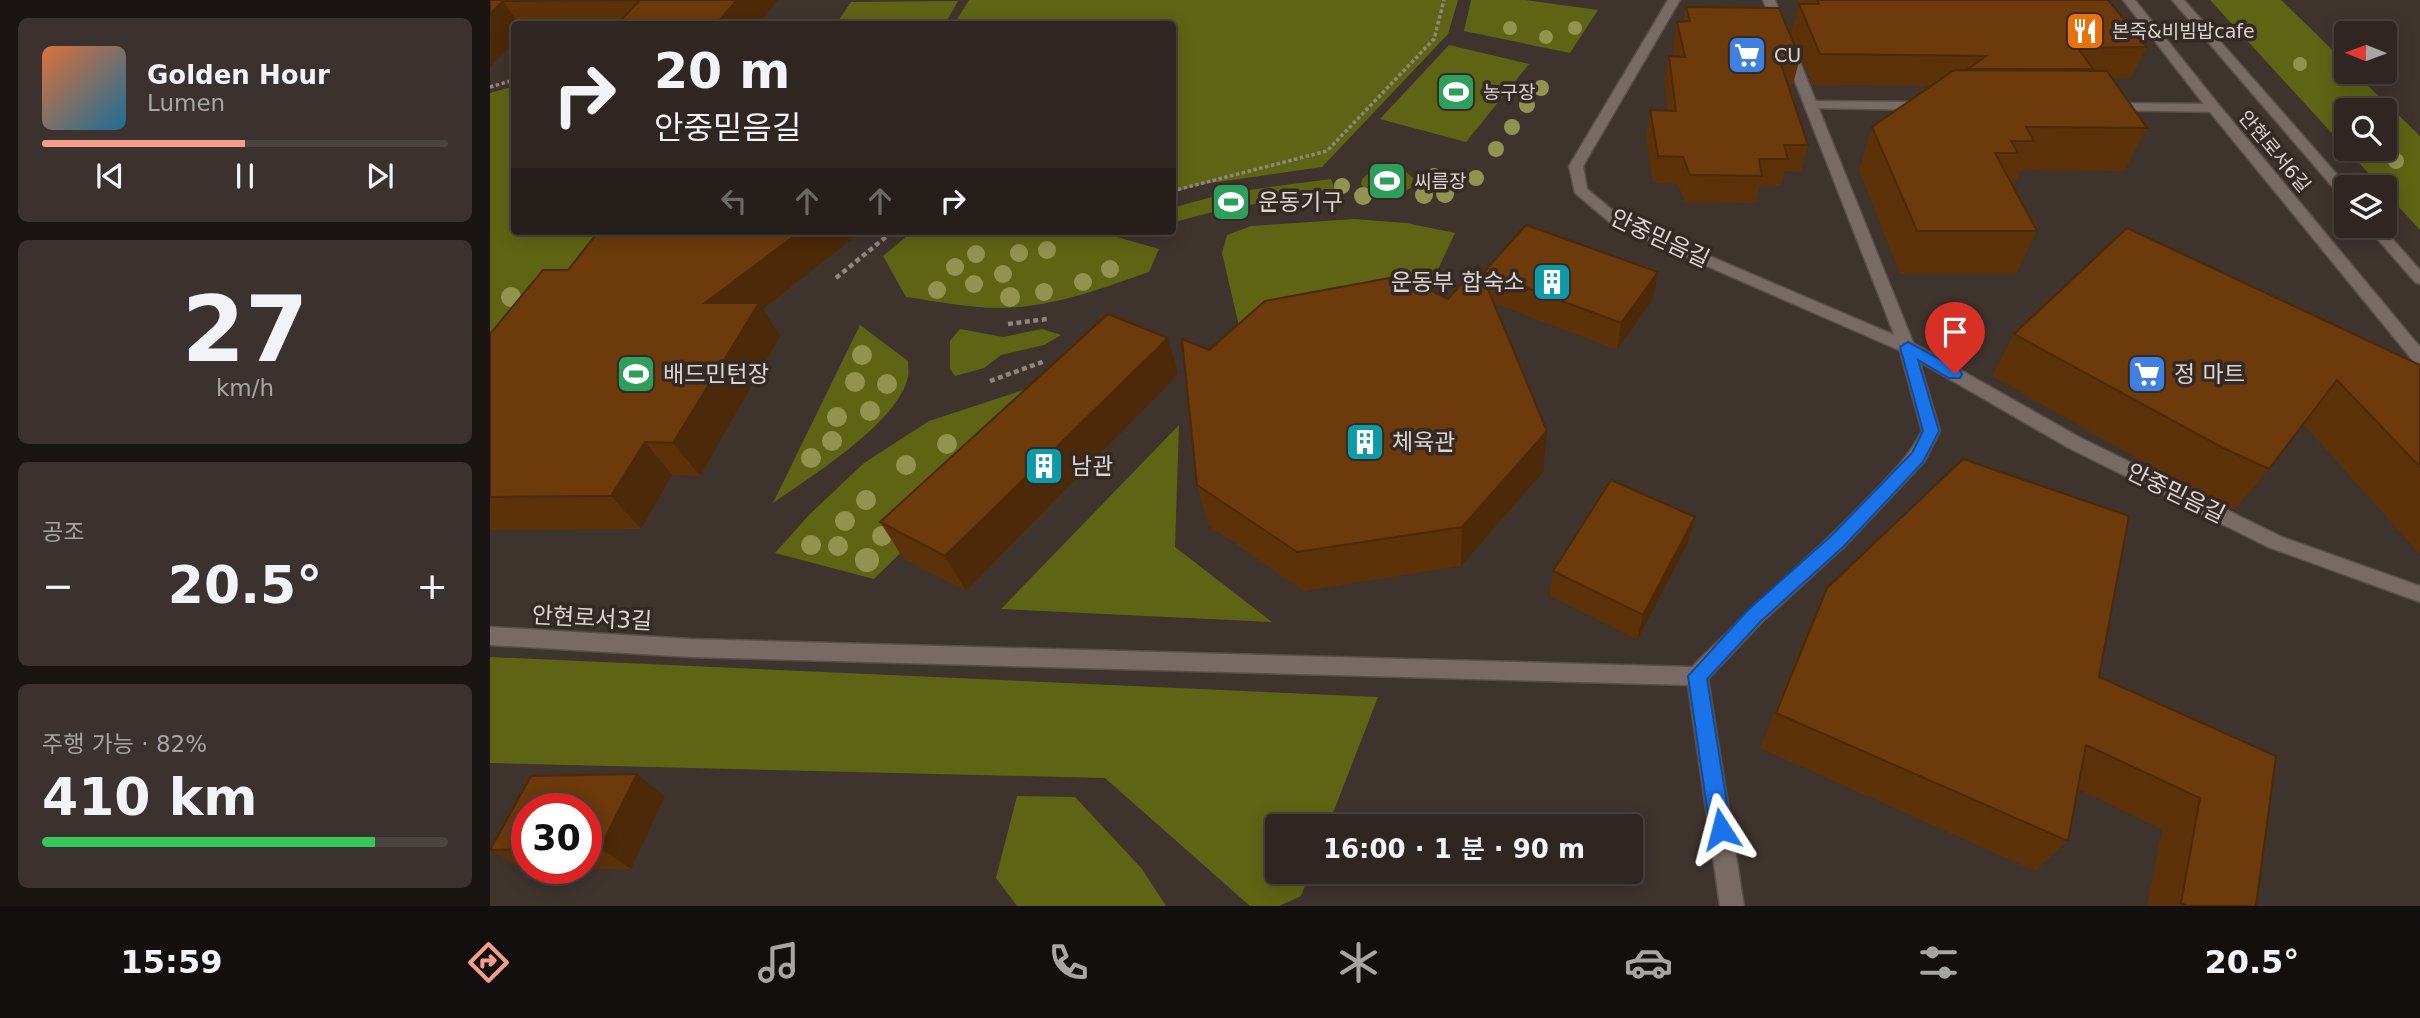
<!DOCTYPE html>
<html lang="ko">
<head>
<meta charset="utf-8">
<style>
	body { margin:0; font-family:"DejaVu Sans","Noto Sans KR",sans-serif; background:#3b322f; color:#f1f3f6; height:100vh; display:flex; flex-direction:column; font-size:26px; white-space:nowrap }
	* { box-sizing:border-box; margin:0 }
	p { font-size:23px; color:#a7a5a5 }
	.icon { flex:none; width:38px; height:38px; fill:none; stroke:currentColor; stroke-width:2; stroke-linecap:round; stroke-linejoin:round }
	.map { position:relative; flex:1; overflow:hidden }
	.side { display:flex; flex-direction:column; gap:18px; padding:18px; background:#1a1513; width:490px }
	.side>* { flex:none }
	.guide { position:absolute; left:21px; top:21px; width:665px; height:214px; border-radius:7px; box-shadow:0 4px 18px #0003,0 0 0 2px #4a4340; background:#2f2622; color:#f1f3f6; overflow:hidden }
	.needle { width:46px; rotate:271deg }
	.fabs { position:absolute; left:1844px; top:21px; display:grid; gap:14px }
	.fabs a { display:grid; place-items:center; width:63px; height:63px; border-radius:7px; background:#2f2622; box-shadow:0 4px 18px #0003,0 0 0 2px #4a4340; font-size:35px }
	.speed { position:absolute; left:21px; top:793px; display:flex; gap:14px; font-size:35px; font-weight:700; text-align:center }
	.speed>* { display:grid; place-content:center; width:91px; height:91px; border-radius:50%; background:#2f2622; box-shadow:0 4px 18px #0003,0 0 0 2px #4a4340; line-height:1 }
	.speed .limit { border:10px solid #d22; background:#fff; color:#111 }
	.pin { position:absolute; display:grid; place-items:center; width:60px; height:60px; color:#fff; margin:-72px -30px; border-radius:50% 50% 50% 0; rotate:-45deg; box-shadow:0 0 7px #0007 }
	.pin .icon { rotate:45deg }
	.me { position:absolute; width:77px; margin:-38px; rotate:351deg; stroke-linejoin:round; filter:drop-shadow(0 0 5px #0008) }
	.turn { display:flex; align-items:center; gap:24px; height:147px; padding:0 28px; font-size:32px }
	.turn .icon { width:91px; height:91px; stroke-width:2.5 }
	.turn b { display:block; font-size:49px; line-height:60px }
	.lanes { display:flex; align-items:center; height:66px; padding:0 28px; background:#0003; justify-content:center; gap:35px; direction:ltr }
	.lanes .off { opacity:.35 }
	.big { font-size:52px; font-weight:600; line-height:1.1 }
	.side .tile { flex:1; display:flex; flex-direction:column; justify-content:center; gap:10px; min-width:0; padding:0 24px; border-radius:10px; background:#3b322f }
	.side .dial { align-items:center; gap:0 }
	.dial b { font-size:91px; line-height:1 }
	.song { display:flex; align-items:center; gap:21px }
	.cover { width:84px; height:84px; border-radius:10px; background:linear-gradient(135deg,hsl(20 70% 55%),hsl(200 70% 35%)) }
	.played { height:7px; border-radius:4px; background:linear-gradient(90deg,#f49d8b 50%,#4a4340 50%) }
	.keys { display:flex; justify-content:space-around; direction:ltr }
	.heat { display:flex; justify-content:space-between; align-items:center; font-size:38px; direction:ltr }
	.charge { height:10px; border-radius:5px; background:linear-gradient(90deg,#34c759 82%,#4a4340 0) }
	.trip { position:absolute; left:775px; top:814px; width:378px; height:70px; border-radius:7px; background:#2f2622; box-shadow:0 4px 18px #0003,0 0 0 2px #4a4340; font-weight:600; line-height:70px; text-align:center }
	.menu { display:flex; height:112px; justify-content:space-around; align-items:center; background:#130f0e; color:#a7a5a5 }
	.menu .icon { width:49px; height:49px }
	.menu .on { color:#f49d8b }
	.menu b { font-size:32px; color:#f1f3f6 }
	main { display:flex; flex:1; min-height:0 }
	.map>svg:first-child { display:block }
	.green { fill:#5f6414; fill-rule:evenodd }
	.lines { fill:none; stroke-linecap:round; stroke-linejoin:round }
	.lane-casing { stroke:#594f4a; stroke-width:3 }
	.street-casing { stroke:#594f4a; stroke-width:3 }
	.secondary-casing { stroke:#594f4a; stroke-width:3 }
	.path-far1 { stroke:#8f8581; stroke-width:3.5; stroke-dasharray:3.5 2.5; stroke-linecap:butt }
	.path { stroke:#8f8581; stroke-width:4.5; stroke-dasharray:5 3.5; stroke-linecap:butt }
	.lane { fill:#786a64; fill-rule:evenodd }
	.street { fill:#786a64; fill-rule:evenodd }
	.secondary { fill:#786a64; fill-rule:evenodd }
	.tree { fill:#939350 }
	.wall { fill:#5d3209; fill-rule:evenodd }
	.shaded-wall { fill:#4c2908 }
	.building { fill:#6c3a0b; stroke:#4c2908; stroke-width:2 }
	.route { fill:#1a73e8; stroke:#114b97; stroke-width:2 }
	.labels { text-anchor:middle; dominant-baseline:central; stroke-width:7; stroke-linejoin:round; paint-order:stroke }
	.far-poi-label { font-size:19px; fill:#ddd5d1; stroke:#352924; text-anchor:start }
	.far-street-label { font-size:19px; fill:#ddd5d1; stroke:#352924 }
	.poi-label { font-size:23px; fill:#ddd5d1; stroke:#352924; text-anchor:start }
	.street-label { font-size:23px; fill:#ddd5d1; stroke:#352924 }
</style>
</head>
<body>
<main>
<section class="side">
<div class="tile">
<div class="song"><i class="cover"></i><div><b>Golden Hour</b><p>Lumen</p></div></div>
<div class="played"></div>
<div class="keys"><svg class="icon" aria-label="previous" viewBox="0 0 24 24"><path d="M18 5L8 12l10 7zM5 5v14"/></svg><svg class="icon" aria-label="pause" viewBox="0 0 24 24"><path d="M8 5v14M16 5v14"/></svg><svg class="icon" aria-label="next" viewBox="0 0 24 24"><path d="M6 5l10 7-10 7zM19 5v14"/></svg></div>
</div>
<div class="tile dial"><b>27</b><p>km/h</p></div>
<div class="tile"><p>공조</p>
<div class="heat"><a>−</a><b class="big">20.5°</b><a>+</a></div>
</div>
<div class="tile"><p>주행 가능 · 82%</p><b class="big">410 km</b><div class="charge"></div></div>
</section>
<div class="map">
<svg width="1930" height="906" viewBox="0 0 1930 906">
	<rect width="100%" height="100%" fill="#3f332e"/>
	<!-- green -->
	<g class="green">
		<polygon points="479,0 968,0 958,34 832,167 707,185 683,193 682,24 464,24"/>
		<polygon points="981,0 1035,0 1108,10 1080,53 974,31"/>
		<path d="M 1720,0 L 1791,0 L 1857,64 L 1857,72 L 1864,72 L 1930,136 L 1930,230 L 1895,192 L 1895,187 L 1891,187 ZM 1857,110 L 1895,110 L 1895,149 L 1857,149 Z"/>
		<polygon points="468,1 455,24 346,24 361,2"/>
		<polygon points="959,45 1039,64 976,142 890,119"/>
		<polygon points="24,86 24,231 124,231 0,384 0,93"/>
		<polygon points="898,166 914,170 923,178 921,188 902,197 878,193 871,184 872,179 882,170"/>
		<path d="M 841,179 L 846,194 C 791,199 736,206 683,223 L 683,208 C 734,191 788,186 841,179 Z"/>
		<polygon points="864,219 916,223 965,233 928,312 753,343 732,253 737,235 761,226"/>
		<path d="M 423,231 L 606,231 L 669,249 L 659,272 C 610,289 561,308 508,308 C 478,308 446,301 416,297 L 393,256 Z"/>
		<path d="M 370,325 L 418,361 C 418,366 419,373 418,377 C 408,423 320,477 283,503 Z"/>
		<polygon points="470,329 513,337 552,329 571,335 554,345 511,355 494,368 465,376 460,369 460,341"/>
		<polygon points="597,369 384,579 285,553 319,515 374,463 439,421"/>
		<polygon points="689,425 685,547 782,622 511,609"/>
		<polygon points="0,657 888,697 838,826 788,826 788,872 820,872 811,896 789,906 760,906 615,778 0,763"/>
		<polygon points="527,796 585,797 652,869 676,906 527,906 506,878"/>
	</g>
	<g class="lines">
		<!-- lane casing -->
		<g class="lane-casing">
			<g id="lane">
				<polygon points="1178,0 1190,0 1093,166 1097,189 1133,219 1423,343 1589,437 1792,537 1930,586 1930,602 1778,547 1577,447 1411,351 1123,225 1085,193 1079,166"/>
				<polygon points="1319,101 1437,102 1443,106 1437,110 1315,108 1315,102"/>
				<polygon points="1619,103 1724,104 1730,108 1724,112 1614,110 1613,107"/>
			</g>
		</g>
		<!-- street casing -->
		<g class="street-casing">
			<path id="street" d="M 1273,0 L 1285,0 L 1425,347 L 1450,431 L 1434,462 L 1355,546 L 1272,622 L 1218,679 L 1254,906 L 1230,906 L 1198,685 L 201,657 L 0,645 L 0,627 L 201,639 L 1202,667 C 1258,610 1319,559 1374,502 C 1396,479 1418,459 1432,431 L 1409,347 Z"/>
		</g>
		<!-- secondary casing -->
		<g class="secondary-casing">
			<g id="secondary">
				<polygon points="1633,0 1645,0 1729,105 1930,347 1930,364 1924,362 1719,111"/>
				<polygon points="1682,0 1694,0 1858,187 1857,199 1852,198"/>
				<polygon points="1876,226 1891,226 1930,270 1930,284 1925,282"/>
			</g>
		</g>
		<!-- path-far1 -->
		<g class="path-far1">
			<polyline points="0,87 24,80"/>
			<polyline points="682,191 837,151 944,39 954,0"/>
		</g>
		<!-- path -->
		<g class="path">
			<polyline points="346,278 403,231"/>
			<polyline points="518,324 557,319"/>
			<polyline points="500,381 555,361"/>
		</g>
		<!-- lane -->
		<use href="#lane" class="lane"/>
		<!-- street -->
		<use href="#street" class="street"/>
		<!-- secondary -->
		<use href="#secondary" class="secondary"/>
	</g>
	<!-- trees -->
	<g class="tree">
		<circle cx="1020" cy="28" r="7"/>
		<circle cx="1085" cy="28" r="7"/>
		<circle cx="1056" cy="37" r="7"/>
		<circle cx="1810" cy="64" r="7"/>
		<circle cx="1051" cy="88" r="8"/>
		<circle cx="1037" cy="105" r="8"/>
		<circle cx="1022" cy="127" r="8"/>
		<circle cx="1006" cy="149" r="8"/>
		<circle cx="1906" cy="161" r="8"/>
		<circle cx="944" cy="176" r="8"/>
		<circle cx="986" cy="178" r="8"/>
		<circle cx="852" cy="186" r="8"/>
		<circle cx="955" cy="194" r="9"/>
		<circle cx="934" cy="195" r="9"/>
		<circle cx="873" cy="196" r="9"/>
		<circle cx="557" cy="250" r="9"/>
		<circle cx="529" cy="253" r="9"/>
		<circle cx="486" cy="254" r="9"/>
		<circle cx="465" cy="267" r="9"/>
		<circle cx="620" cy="269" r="9"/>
		<circle cx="513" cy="274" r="9"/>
		<circle cx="593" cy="282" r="9"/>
		<circle cx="484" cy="284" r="9"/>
		<circle cx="447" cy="290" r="9"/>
		<circle cx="554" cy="292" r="9"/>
		<circle cx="21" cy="297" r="10"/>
		<circle cx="520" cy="297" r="10"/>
		<circle cx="372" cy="355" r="10"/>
		<circle cx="365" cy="382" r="10"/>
		<circle cx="397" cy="384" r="10"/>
		<circle cx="380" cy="411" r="10"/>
		<circle cx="347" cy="417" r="10"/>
		<circle cx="342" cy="441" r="10"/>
		<circle cx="457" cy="444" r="10"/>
		<circle cx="321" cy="458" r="10"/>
		<circle cx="416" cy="465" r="10"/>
		<circle cx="376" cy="500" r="10"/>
		<circle cx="355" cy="521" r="10"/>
		<circle cx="392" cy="536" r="10"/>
		<circle cx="321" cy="545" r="10"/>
		<circle cx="348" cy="546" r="10"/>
		<circle cx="377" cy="560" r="12"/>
	</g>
	<!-- wall -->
	<g class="wall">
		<polygon points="0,0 288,0 269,24 24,24 24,43 0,67"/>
		<polygon points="1307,0 1618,0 1657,47 1641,78 1622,78 1657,128 1634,171 1531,170 1524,184 1522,184 1547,231 1526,274 1410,274 1369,170 1382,127 1441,86 1322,85 1301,34 1309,4"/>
		<polygon points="1196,7 1310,58 1303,84 1298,84 1318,145 1311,172 1295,171 1291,186 1270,186 1266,203 1195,202 1188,184 1163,183 1156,137 1160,110 1178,111 1174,82 1179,56 1185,57 1183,47 1187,22 1193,22"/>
		<polygon points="109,231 372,231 273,309 290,336 210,476 182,475 151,529 0,530 0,334 78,270"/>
		<polygon points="994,272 1163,299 1127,350 1004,303 1057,431 1053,472 971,566 814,591 718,525 707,485 719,350 958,299 994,279"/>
		<polygon points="1524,334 1930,365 1930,554 1813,424 1779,469 1744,510 1701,489 1502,376"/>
		<polygon points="688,374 476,591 413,558 390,522"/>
		<polygon points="1205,517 1198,543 1147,640 1060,596 1063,571"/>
		<polygon points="1337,588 1609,677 1786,756 1766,906 1657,906 1672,830 1588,789 1578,841 1545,871 1270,748 1320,625"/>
		<path d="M 147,774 L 175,796 L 141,869 L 34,870 L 0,850 L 41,776 ZM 37,808 L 96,808 L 96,868 L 37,868 Z"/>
	</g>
	<!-- shaded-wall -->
	<g class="shaded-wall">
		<polygon points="247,0 288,0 269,24 226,24"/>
		<polygon points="13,1 29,24 24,24 24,43 0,67 0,14"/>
		<polygon points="311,231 372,231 273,309 290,336 210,476 183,443 215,303"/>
		<polygon points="1168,272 1163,299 1127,350 1131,323"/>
		<polygon points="678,338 688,374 476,591 455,556"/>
		<polygon points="1057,431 1053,472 971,566 972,527"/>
		<polygon points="155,442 182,475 151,529 121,496"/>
		<polygon points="1205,517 1198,543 1147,640 1153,615"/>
		<polygon points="147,774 175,796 141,869 110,848"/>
	</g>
	<!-- building -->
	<g class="building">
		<polygon points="0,0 247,0 226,24 127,24 150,0 13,1 0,14"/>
		<polygon points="1327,0 1618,0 1657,47 1588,48 1603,69 1478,69 1496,56 1330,54 1309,4 1329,4"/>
		<polygon points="1196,7 1289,8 1310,58 1289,58 1318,145 1294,145 1298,159 1269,159 1272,176 1200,175 1193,157 1168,156 1160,110 1186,111 1179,56 1195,57 1187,22 1200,21"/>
		<polygon points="1464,70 1617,71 1657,128 1536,127 1544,141 1521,141 1528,153 1505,153 1547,231 1427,231 1382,127"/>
		<polygon points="1036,225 1168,272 1131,323 994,272"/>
		<polygon points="1637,228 1930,365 1930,467 1847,380 1779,469 1733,448 1524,334"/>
		<polygon points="109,231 311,231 215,303 269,303 183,443 155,442 121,496 0,497 0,334 53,270 78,270"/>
		<polygon points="988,265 1057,431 972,527 807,552 707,485 692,339 719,350 775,301 910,276 958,299"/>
		<polygon points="618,314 678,338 455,556 390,522"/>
		<polygon points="1473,459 1639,516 1609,677 1786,756 1766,906 1697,906 1691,903 1710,798 1596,745 1578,841 1286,713 1337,588"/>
		<polygon points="1121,480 1205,517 1153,615 1063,571"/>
		<polygon points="147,774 110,848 96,849 96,808 37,808 37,849 0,850 41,776"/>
	</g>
	<!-- route -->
	<polygon class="route" points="1418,342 1470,370 1472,374 1470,378 1459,378 1428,360 1449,431 1433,462 1354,546 1271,621 1217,679 1241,829 1238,836 1231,839 1223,836 1220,829 1198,676 1258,610 1341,536 1422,453 1433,431 1410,347"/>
	<!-- icons -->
	<defs>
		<g id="restaurant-square" transform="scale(2.0125)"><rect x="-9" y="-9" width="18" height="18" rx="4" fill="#e8710a" stroke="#352924"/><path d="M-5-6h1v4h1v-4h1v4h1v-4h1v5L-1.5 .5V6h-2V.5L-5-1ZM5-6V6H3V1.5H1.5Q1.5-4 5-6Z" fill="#fff"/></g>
		<g id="supermarket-square" transform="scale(2.0125)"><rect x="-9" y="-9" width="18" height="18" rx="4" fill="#3f7fe0" stroke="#352924"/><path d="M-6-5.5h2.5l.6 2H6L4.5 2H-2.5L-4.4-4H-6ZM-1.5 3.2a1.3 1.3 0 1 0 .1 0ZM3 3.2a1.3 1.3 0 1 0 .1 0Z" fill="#fff"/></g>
		<g id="stadium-square" transform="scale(2.0125)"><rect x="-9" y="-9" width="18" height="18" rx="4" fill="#2e9e5b" stroke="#352924"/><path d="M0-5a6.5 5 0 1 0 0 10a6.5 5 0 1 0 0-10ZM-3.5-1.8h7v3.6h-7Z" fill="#fff"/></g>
		<g id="building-square" transform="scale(2.0125)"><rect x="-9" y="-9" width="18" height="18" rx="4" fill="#0f9aa8" stroke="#352924"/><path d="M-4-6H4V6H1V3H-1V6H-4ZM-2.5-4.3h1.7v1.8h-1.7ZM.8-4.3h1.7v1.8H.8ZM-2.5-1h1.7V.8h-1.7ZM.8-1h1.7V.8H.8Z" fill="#fff"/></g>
	</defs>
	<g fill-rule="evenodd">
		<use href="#restaurant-square" x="1595" y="31"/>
		<use href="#supermarket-square" x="1257" y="55"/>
		<use href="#stadium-square" x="966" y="92"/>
		<use href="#stadium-square" x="897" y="181"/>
		<use href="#stadium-square" x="741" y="202"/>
		<use href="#building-square" x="1062" y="282"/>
		<use href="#stadium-square" x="146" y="374"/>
		<use href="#supermarket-square" x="1657" y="374"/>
		<use href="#building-square" x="875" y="442"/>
		<use href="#building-square" x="554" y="466"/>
	</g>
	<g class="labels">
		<!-- far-poi labels -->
		<g class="far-poi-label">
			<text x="1622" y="31">본죽&amp;비빔밥cafe</text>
			<text x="1284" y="55">CU</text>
			<text x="993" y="92">농구장</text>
			<text x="924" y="181">씨름장</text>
		</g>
		<!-- far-street labels -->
		<g class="far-street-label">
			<text transform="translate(1785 151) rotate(50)">안현로서6길</text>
		</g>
		<!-- poi labels -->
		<g class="poi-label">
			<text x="768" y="202">운동기구</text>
			<text x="1035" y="282" text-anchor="end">운동부 합숙소</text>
			<text x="173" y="374">배드민턴장</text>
			<text x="1684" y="374">정 마트</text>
			<text x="902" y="442">체육관</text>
			<text x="581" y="466">남관</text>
		</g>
		<!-- street labels -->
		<g class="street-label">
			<text transform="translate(1170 238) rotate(25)">안중믿음길</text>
			<text transform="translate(1686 493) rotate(26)">안중믿음길</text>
			<text transform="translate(102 618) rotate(3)">안현로서3길</text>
		</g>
	</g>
</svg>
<div class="fabs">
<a><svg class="needle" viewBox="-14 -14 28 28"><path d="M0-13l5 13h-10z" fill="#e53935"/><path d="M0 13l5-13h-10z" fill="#a7a5a5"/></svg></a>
<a><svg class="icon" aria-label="search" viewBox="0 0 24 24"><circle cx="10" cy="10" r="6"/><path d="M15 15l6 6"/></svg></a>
<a><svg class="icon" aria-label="layers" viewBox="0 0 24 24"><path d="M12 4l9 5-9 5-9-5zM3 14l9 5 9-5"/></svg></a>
</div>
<div class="speed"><div class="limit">30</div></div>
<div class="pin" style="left:1465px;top:374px;background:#d93025"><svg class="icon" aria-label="arrive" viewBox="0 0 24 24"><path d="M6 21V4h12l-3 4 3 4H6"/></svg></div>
<svg class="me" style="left:1231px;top:829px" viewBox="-20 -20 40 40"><path d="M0-17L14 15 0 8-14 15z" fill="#1a73e8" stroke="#fff" stroke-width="4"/></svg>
<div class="trip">16:00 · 1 분 · 90 m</div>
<div class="guide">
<div class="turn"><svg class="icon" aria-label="right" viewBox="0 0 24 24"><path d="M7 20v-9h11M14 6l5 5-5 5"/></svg><div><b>20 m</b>안중믿음길</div></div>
<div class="lanes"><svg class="icon off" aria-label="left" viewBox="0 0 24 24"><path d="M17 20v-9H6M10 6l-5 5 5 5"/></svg><svg class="icon off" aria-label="ahead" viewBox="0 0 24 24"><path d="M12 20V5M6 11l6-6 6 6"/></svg><svg class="icon off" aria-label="ahead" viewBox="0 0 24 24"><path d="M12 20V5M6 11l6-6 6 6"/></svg><svg class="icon" aria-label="right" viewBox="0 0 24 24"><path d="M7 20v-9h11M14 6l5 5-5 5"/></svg></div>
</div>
</div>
</main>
<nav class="menu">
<b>15:59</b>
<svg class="icon on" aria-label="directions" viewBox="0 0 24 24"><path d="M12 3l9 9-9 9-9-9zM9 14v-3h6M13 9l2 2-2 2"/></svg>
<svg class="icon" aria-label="music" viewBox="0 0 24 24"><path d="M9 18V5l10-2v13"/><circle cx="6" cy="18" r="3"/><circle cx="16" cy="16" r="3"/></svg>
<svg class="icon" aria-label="phone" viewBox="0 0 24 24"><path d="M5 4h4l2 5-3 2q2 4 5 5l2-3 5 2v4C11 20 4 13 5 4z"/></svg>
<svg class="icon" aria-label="climate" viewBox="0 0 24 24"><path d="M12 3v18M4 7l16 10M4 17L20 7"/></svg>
<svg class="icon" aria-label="car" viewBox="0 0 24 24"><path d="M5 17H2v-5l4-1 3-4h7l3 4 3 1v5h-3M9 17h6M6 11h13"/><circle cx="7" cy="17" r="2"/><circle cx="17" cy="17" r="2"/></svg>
<svg class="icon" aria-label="filters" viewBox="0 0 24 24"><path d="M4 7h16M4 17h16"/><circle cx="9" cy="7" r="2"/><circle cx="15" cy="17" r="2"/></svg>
<b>20.5°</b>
</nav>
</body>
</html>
